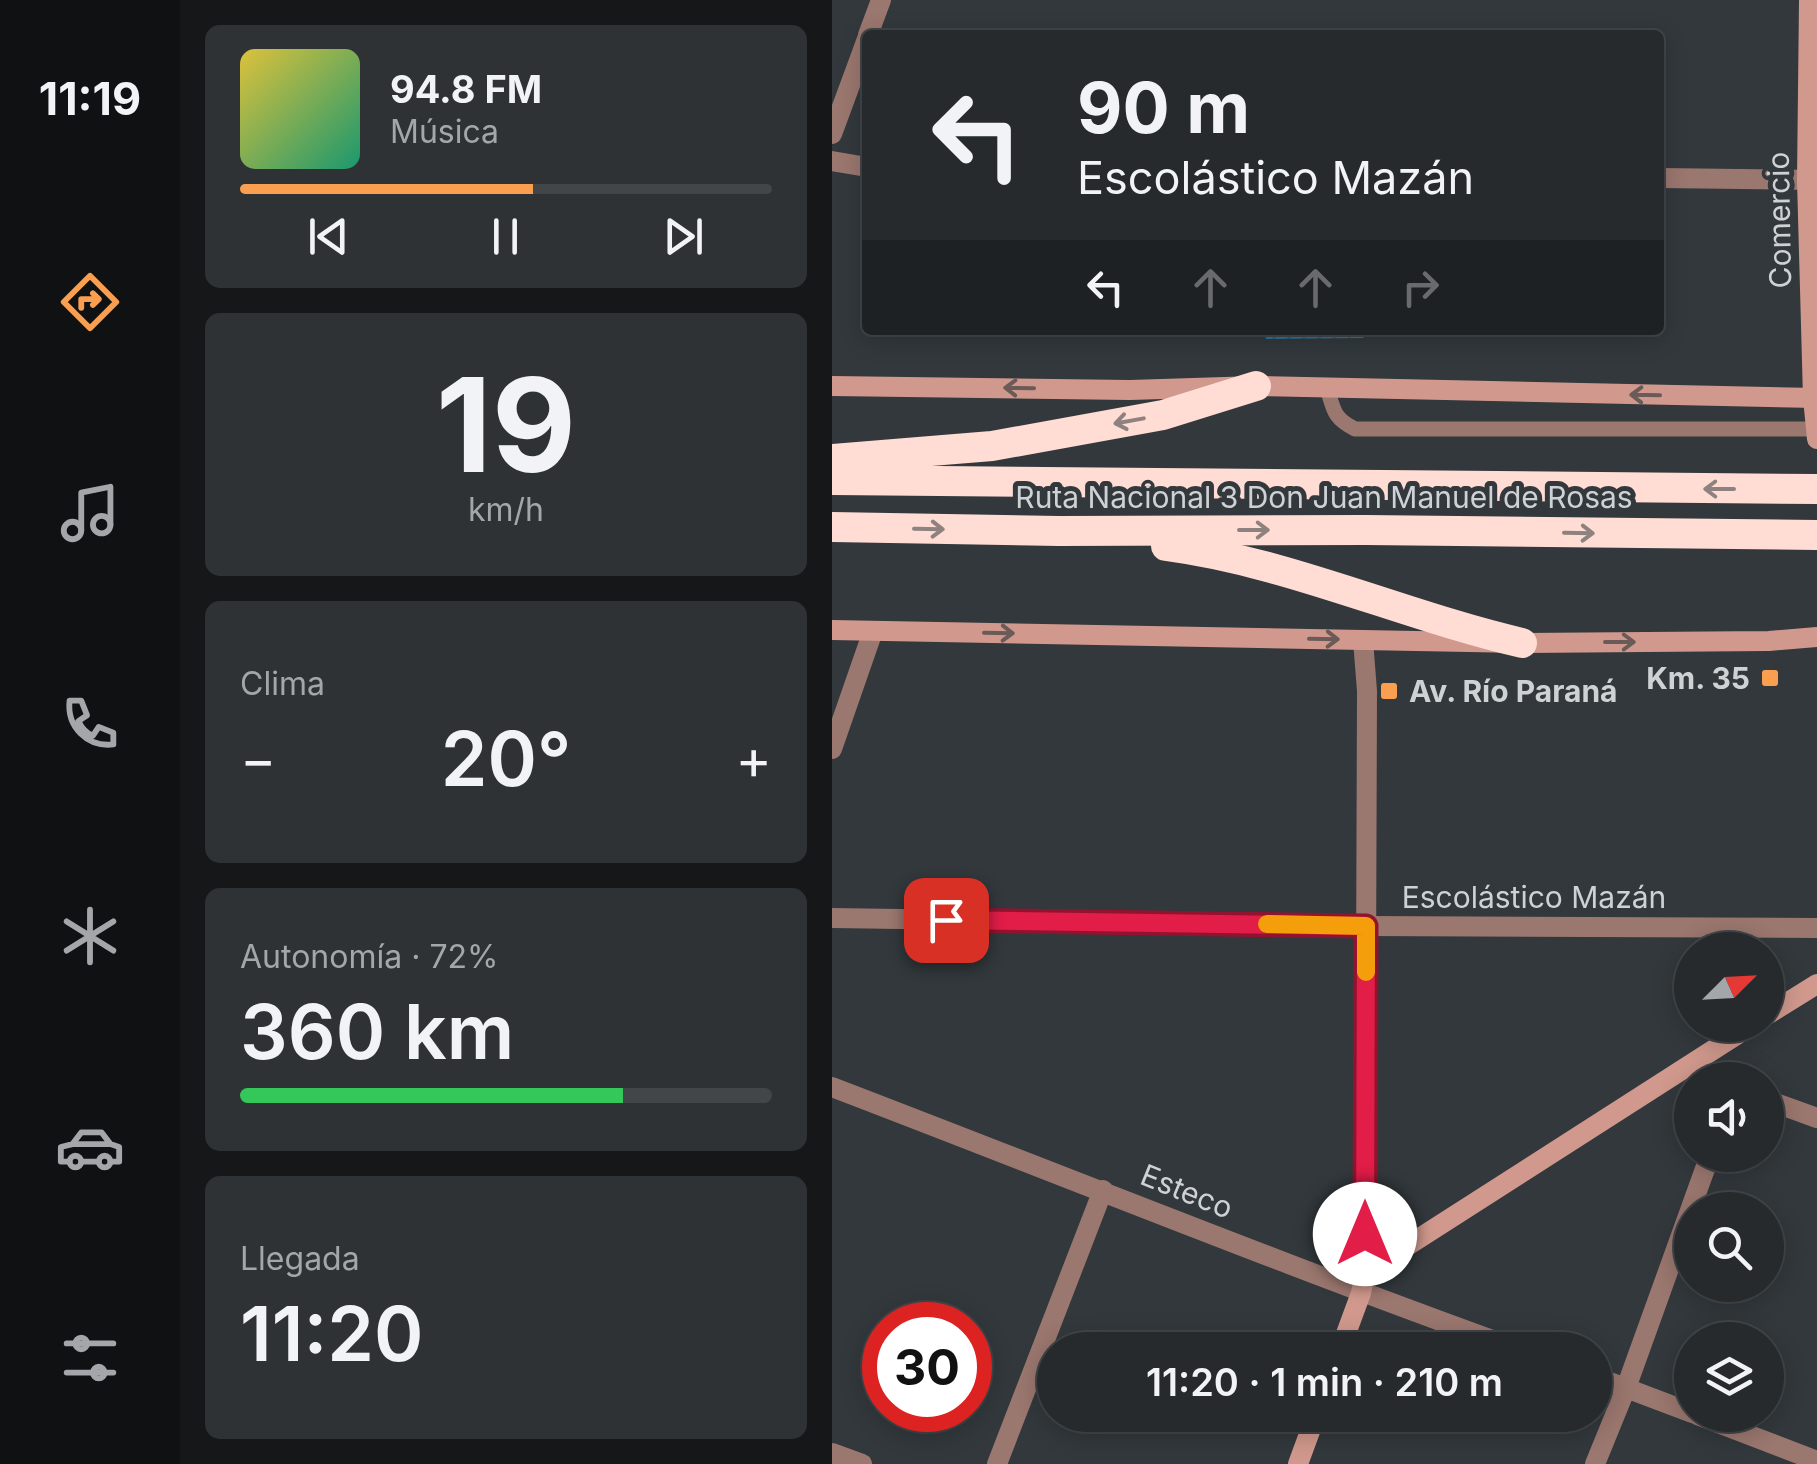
<!DOCTYPE html>
<html lang="es">
<head>
<meta charset="utf-8">
<style>
	body { margin:0; font-family:Inter,sans-serif; background:#2e3235; color:#f1f3f6; height:100vh; display:flex; flex-direction:column; font-size:38px; white-space:nowrap }
	* { box-sizing:border-box; margin:0 }
	p { font-size:32px; color:#a4a7aa }
	.icon { flex:none; width:55px; height:55px; fill:none; stroke:currentColor; stroke-width:2; stroke-linecap:round; stroke-linejoin:round }
	.map { position:relative; flex:1; overflow:hidden }
	.side { display:flex; flex-direction:column; gap:25px; padding:25px; background:#151719; width:652px }
	.side>* { flex:none }
	.top-card { position:absolute; left:30px; top:30px; width:802px; height:305px; border-radius:10px; box-shadow:0 5px 25px #0003,0 0 0 2px #424649; background:#262a2d; color:#f1f3f6; overflow:hidden }
	.needle { width:65px; rotate:66deg }
	.buttons { position:absolute; left:842px; top:932px; display:grid; gap:20px }
	.buttons a { display:grid; place-items:center; width:110px; height:110px; border-radius:50%; background:#262a2d; box-shadow:0 5px 25px #0003,0 0 0 2px #424649; font-size:50px }
	.speed { position:absolute; left:30px; top:1302px; display:flex; gap:20px; font-size:50px; font-weight:700; text-align:center }
	.speed>* { display:grid; place-content:center; width:130px; height:130px; border-radius:50%; background:#262a2d; box-shadow:0 5px 25px #0003,0 0 0 2px #424649; line-height:1 }
	.speed .limit { border:15px solid #d22; background:#fff; color:#111 }
	.pin { position:absolute; display:grid; place-items:center; width:85px; height:85px; color:#fff; margin:-42px; border-radius:20px; box-shadow:0 5px 15px #0006 }
	.me { position:absolute; width:110px; margin:-55px; rotate:0deg; stroke-linejoin:round; filter:drop-shadow(0 0 8px #0008) }
	.turn { display:flex; align-items:center; gap:35px; height:210px; padding:0 50px; font-size:45px }
	.turn .icon { width:130px; height:130px; stroke-width:2.5 }
	.turn b { display:block; font-size:70px; line-height:85px }
	.lanes { display:flex; align-items:center; height:95px; padding:0 50px; background:#0003; justify-content:center; gap:50px; direction:ltr }
	.lanes .off { opacity:.35 }
	.big { font-size:75px; font-weight:600; line-height:1.1 }
	.side .tile { flex:1; display:flex; flex-direction:column; justify-content:center; gap:15px; min-width:0; padding:0 35px; border-radius:15px; background:#2e3235 }
	.side .dial { align-items:center; gap:0 }
	.dial b { font-size:130px; line-height:1 }
	.song { display:flex; align-items:center; gap:30px }
	.cover { width:120px; height:120px; border-radius:15px; background:linear-gradient(135deg,hsl(50 70% 55%),hsl(160 70% 35%)) }
	.played { height:10px; border-radius:5px; background:linear-gradient(90deg,#fa9f4f 55%,#424649 55%) }
	.keys { display:flex; justify-content:space-around; direction:ltr }
	.heat { display:flex; justify-content:space-between; align-items:center; font-size:55px; direction:ltr }
	.charge { height:15px; border-radius:8px; background:linear-gradient(90deg,#34c759 72%,#424649 0) }
	.trip { position:absolute; left:205px; top:1332px; width:575px; height:100px; border-radius:50px; background:#262a2d; box-shadow:0 5px 25px #0003,0 0 0 2px #424649; font-weight:600; line-height:100px; text-align:center }
	main { display:flex; flex:1; min-height:0 }
	.menu { display:flex; flex-direction:column; width:180px; justify-content:space-around; align-items:center; background:#0f1112; color:#a4a7aa }
	.menu .icon { width:70px; height:70px }
	.menu .selected { color:#fa9f4f }
	.menu b { font-size:45px; color:#f1f3f6 }
	.map>svg:first-child { display:block }
	.building { fill:url(#building-hatch) }
	.lines { fill:none; stroke-linecap:round; stroke-linejoin:round }
	.lane { stroke:#9a776f; stroke-width:15 }
	.street { stroke:#9a776f; stroke-width:20 }
	.secondary { stroke:#d1998d; stroke-width:20 }
	.highway { stroke:#ffdcd4; stroke-width:30 }
	.oneway { stroke:#6a5a58 }
	.oneway2 { stroke:#8e8280 }
	.route-casing { stroke:#92132f; stroke-width:25 }
	.route { stroke:#e11d48; stroke-width:18 }
	.slow { stroke:#f59e0b; stroke-width:18 }
	.poi-dot { fill:#fa9f4f; stroke:#32383c; stroke-width:4 }
	.labels { text-anchor:middle; dominant-baseline:central; stroke-width:10; stroke-linejoin:round; paint-order:stroke }
	.street-label { font-size:30px; fill:#cfd2d5; stroke:#32383c }
	.poi-label { font-size:30px; font-weight:bold; fill:#cfd2d5; stroke:#32383c; text-anchor:end }
</style>
</head>
<body>
<main>
<nav class="menu">
<b>11:19</b>
<svg class="icon selected" aria-label="directions" viewBox="0 0 24 24"><path d="M12 3l9 9-9 9-9-9zM9 14v-3h6M13 9l2 2-2 2"/></svg>
<svg class="icon" aria-label="music" viewBox="0 0 24 24"><path d="M9 18V5l10-2v13"/><circle cx="6" cy="18" r="3"/><circle cx="16" cy="16" r="3"/></svg>
<svg class="icon" aria-label="phone" viewBox="0 0 24 24"><path d="M5 4h4l2 5-3 2q2 4 5 5l2-3 5 2v4C11 20 4 13 5 4z"/></svg>
<svg class="icon" aria-label="climate" viewBox="0 0 24 24"><path d="M12 3v18M4 7l16 10M4 17L20 7"/></svg>
<svg class="icon" aria-label="car" viewBox="0 0 24 24"><path d="M5 17H2v-5l4-1 3-4h7l3 4 3 1v5h-3M9 17h6M6 11h13"/><circle cx="7" cy="17" r="2"/><circle cx="17" cy="17" r="2"/></svg>
<svg class="icon" aria-label="filters" viewBox="0 0 24 24"><path d="M4 7h16M4 17h16"/><circle cx="9" cy="7" r="2"/><circle cx="15" cy="17" r="2"/></svg>
</nav>
<section class="side">
<div class="tile">
<div class="song"><i class="cover"></i><div><b>94.8 FM</b><p>Música</p></div></div>
<div class="played"></div>
<div class="keys"><svg class="icon" aria-label="previous" viewBox="0 0 24 24"><path d="M18 5L8 12l10 7zM5 5v14"/></svg><svg class="icon" aria-label="pause" viewBox="0 0 24 24"><path d="M8 5v14M16 5v14"/></svg><svg class="icon" aria-label="next" viewBox="0 0 24 24"><path d="M6 5l10 7-10 7zM19 5v14"/></svg></div>
</div>
<div class="tile dial"><b>19</b><p>km/h</p></div>
<div class="tile"><p>Clima</p>
<div class="heat"><a>−</a><b class="big">20°</b><a>+</a></div>
</div>
<div class="tile"><p>Autonomía · 72%</p><b class="big">360 km</b><div class="charge"></div></div>
<div class="tile"><p>Llegada</p><b class="big">11:20</b></div>
</section>
<div class="map">
<svg width="985" height="1464" viewBox="0 0 985 1464">
	<defs>
		<pattern id="building-hatch" width="6" height="6" patternUnits="userSpaceOnUse" patternTransform="scale(2.5)"><rect width="6" height="6" fill="#2972a0"/><path d="M-1 1l2-2M0 6l6-6M5 7l2-2" fill="none" stroke="#325b75"/></pattern>
	</defs>
	<rect width="100%" height="100%" fill="#32383c"/>
	<!-- building -->
	<polygon class="building" points="433,330 532,330 532,338 434,339"/>
	<g class="lines">
		<!-- lane -->
		<path class="lane" d="M 495,388 C 502,410 501,418 523,429 L 983,429"/>
		<!-- street -->
		<g class="street">
			<polyline points="36,35 49,0"/>
			<polyline points="0,134 35,39"/>
			<polyline points="0,161 35,167"/>
			<polyline points="828,178 985,180"/>
			<polyline points="531,640 535,691 533,1273"/>
			<polyline points="0,749 41,631"/>
			<polyline points="0,918 534,926 985,928"/>
			<polyline points="855,1067 884,1080"/>
			<path d="M 0,1087 C 230,1175 457,1267 688,1350"/>
			<polyline points="935,1100 985,1118"/>
			<polyline points="762,1376 860,1413"/>
			<polyline points="865,1415 985,1461"/>
			<polyline points="0,1453 30,1464"/>
			<polyline points="165,1464 271,1190"/>
			<polyline points="763,1464 794,1388 878,1155"/>
		</g>
		<!-- secondary -->
		<g class="secondary">
			<polyline points="977,0 975,180 981,398 985,439"/>
			<polyline points="0,386 298,390 424,386 985,398"/>
			<polyline points="0,630 690,643 937,641 985,637"/>
			<polyline points="935,1015 985,984"/>
			<polyline points="508,1350 529,1293 533,1273 920,1025"/>
			<polyline points="466,1464 484,1415"/>
		</g>
		<!-- highway -->
		<g class="highway">
			<polyline points="0,459 160,446 331,415 424,386"/>
			<polyline points="0,480 985,489"/>
			<polyline points="0,527 227,531 534,530 985,535"/>
			<path d="M 334,546 C 456,562 570,615 690,643"/>
		</g>
	</g>
	<!-- one-way arrows -->
	<defs><path id="oneway-shaft" d="M-6 0H5M1.5-3L5.5 0L1.5 3" fill="none" stroke-width="1.6" stroke-linecap="round" stroke-linejoin="round" transform="scale(2.5)"/></defs>
	<g class="oneway">
		<use href="#oneway-shaft" transform="translate(187 388) rotate(-179)"/>
		<use href="#oneway-shaft" transform="translate(813 395) rotate(-179)"/>
		<use href="#oneway-shaft" transform="translate(167 633) rotate(1)"/>
		<use href="#oneway-shaft" transform="translate(492 639) rotate(1)"/>
		<use href="#oneway-shaft" transform="translate(788 642)"/>
	</g>
	<g class="oneway2">
		<use href="#oneway-shaft" transform="translate(297 421) rotate(170)"/>
		<use href="#oneway-shaft" transform="translate(887 489) rotate(-180)"/>
		<use href="#oneway-shaft" transform="translate(97 529) rotate(1)"/>
		<use href="#oneway-shaft" transform="translate(422 530)"/>
		<use href="#oneway-shaft" transform="translate(747 533) rotate(1)"/>
	</g>
	<g class="lines">
		<!-- route casing -->
		<g class="route-casing">
			<polyline id="route" points="114,920 534,926 533,1234"/>
		</g>
		<!-- route -->
		<use href="#route" class="route"/>
		<!-- slow -->
		<polyline class="slow" points="435,924 534,926 534,972"/>
	</g>
	<!-- markers -->
	<g class="poi-dot">
		<rect x="928" y="668" width="20" height="20" rx="5"/>
		<rect x="547" y="681" width="20" height="20" rx="5"/>
	</g>
	<g class="labels">
		<!-- street labels -->
		<g class="street-label">
			<text transform="translate(947 220) rotate(-91)">Comercio</text>
			<text x="492" y="497">Ruta Nacional 3 Don Juan Manuel de Rosas</text>
			<text x="702" y="897">Escolástico Mazán</text>
			<text transform="translate(355 1191) rotate(22)">Esteco</text>
		</g>
		<!-- poi labels -->
		<g class="poi-label">
			<text x="918" y="678">Km. 35</text>
			<text x="577" y="691" text-anchor="start">Av. Río Paraná</text>
		</g>
	</g>
</svg>
<div class="buttons">
<a><svg class="needle" viewBox="-14 -14 28 28"><path d="M0-13l5 13h-10z" fill="#e53935"/><path d="M0 13l5-13h-10z" fill="#a4a7aa"/></svg></a>
<a><svg class="icon" aria-label="sound" viewBox="0 0 24 24"><path d="M4 9h4l5-4v14l-5-4H4zM17 9q2 3 0 6"/></svg></a>
<a><svg class="icon" aria-label="search" viewBox="0 0 24 24"><circle cx="10" cy="10" r="6"/><path d="M15 15l6 6"/></svg></a>
<a><svg class="icon" aria-label="layers" viewBox="0 0 24 24"><path d="M12 4l9 5-9 5-9-5zM3 14l9 5 9-5"/></svg></a>
</div>
<div class="speed"><div class="limit">30</div></div>
<div class="pin" style="left:114px;top:920px;background:#d93025"><svg class="icon" aria-label="arrive" viewBox="0 0 24 24"><path d="M6 21V4h12l-3 4 3 4H6"/></svg></div>
<svg class="me" style="left:533px;top:1234px" viewBox="-20 -20 40 40"><circle r="19" fill="#fff"/><path d="M0-13L10 11 0 6-10 11z" fill="#e11d48"/></svg>
<div class="trip">11:20 · 1 min · 210 m</div>
<div class="top-card">
<div class="turn"><svg class="icon" aria-label="left" viewBox="0 0 24 24"><path d="M17 20v-9H6M10 6l-5 5 5 5"/></svg><div><b>90 m</b>Escolástico Mazán</div></div>
<div class="lanes"><svg class="icon" aria-label="left" viewBox="0 0 24 24"><path d="M17 20v-9H6M10 6l-5 5 5 5"/></svg><svg class="icon off" aria-label="ahead" viewBox="0 0 24 24"><path d="M12 20V5M6 11l6-6 6 6"/></svg><svg class="icon off" aria-label="ahead" viewBox="0 0 24 24"><path d="M12 20V5M6 11l6-6 6 6"/></svg><svg class="icon off" aria-label="right" viewBox="0 0 24 24"><path d="M7 20v-9h11M14 6l5 5-5 5"/></svg></div>
</div>
</div>
</main>
</body>
</html>
